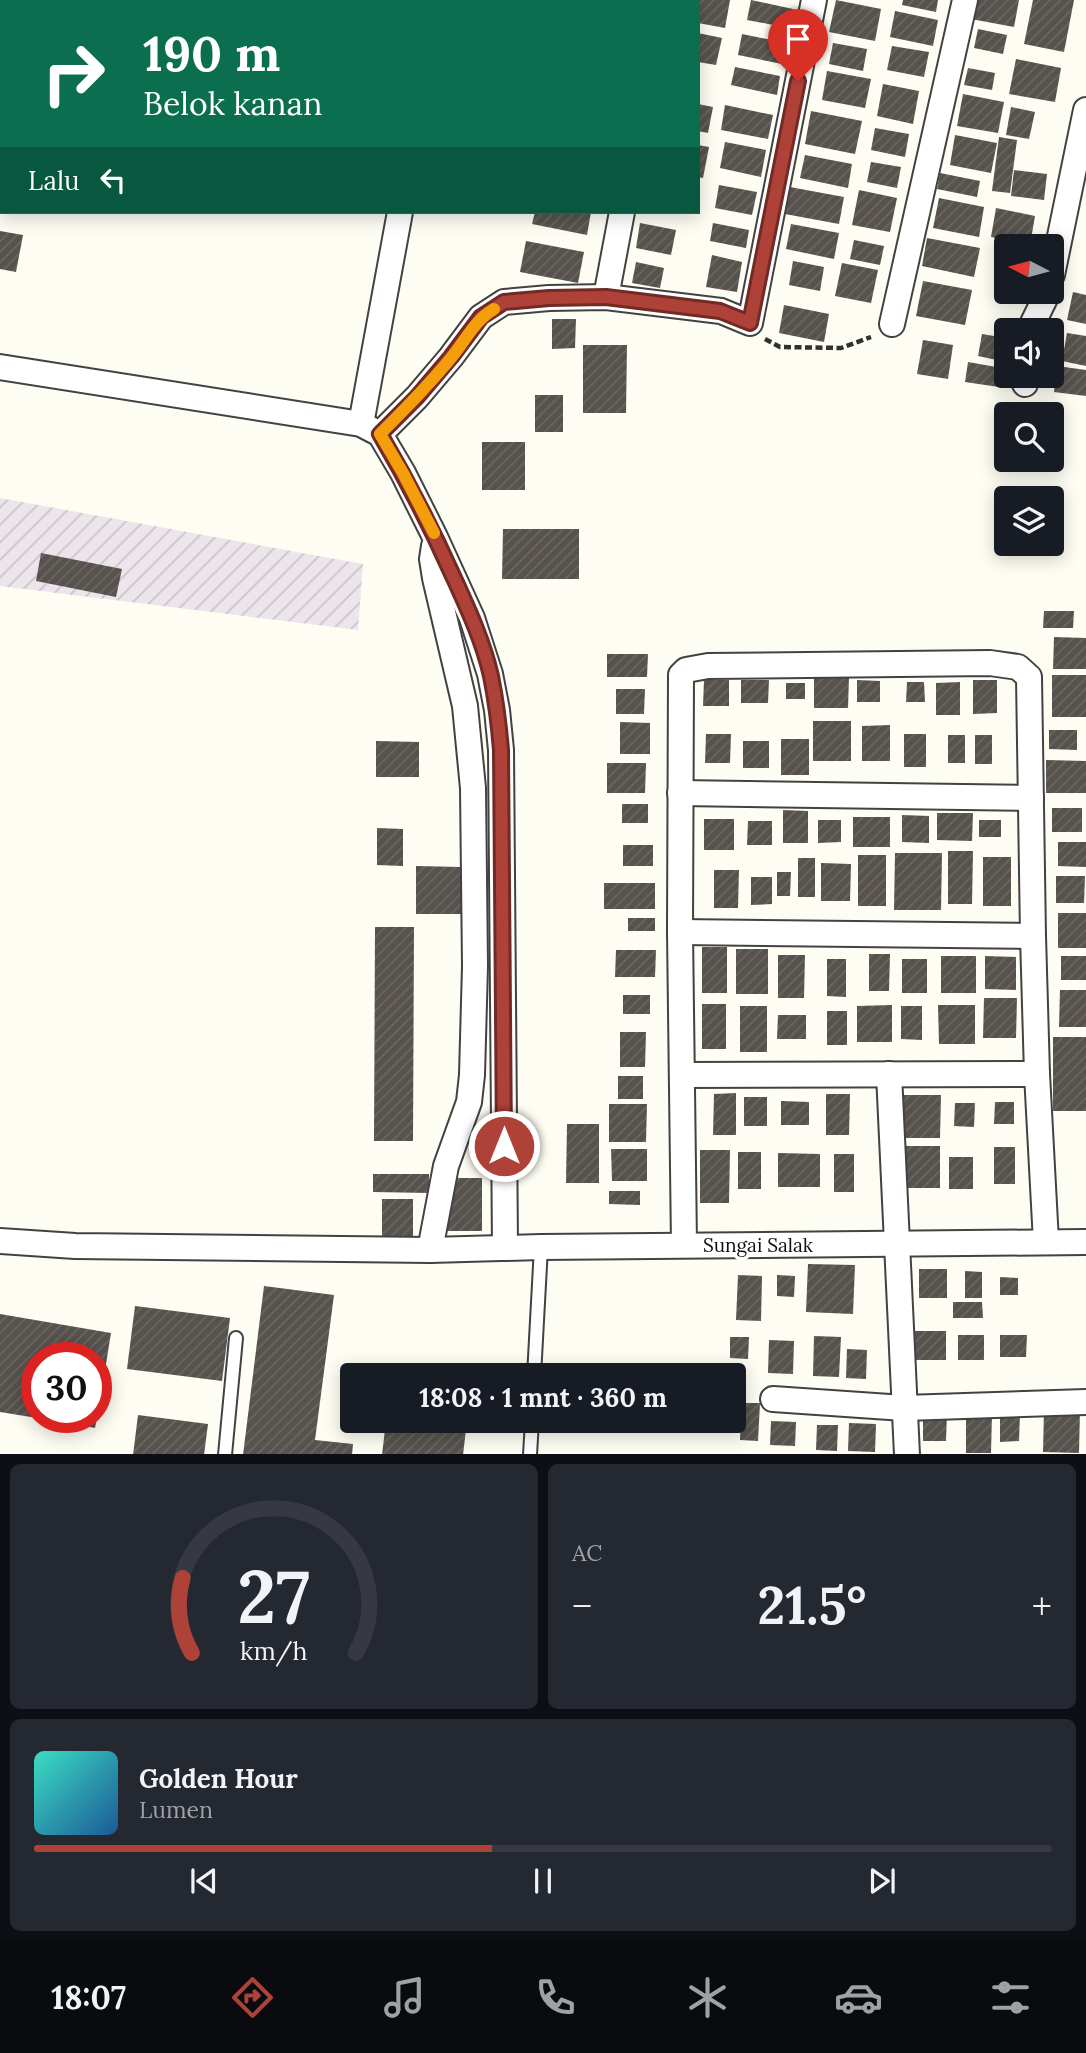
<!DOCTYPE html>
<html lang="id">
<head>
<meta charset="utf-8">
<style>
	body { margin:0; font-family:Lora,serif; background:#242831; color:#f1f3f6; height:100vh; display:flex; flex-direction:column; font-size:26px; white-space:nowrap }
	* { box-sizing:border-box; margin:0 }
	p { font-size:23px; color:#9ea1a6 }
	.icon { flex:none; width:38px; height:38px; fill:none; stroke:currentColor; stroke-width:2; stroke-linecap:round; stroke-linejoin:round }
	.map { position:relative; height:1454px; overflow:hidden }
	.side { display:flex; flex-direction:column; gap:10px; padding:10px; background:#0d0f14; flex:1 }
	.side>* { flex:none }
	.guide { position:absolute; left:0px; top:0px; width:700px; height:214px; box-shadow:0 4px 18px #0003; background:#0b6e4f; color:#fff; overflow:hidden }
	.needle { width:46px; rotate:276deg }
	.buttons { position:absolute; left:994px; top:234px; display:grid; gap:14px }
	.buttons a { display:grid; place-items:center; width:70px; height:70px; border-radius:7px; background:#171b24; box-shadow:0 4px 18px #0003; font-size:35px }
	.speed { position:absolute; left:21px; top:1342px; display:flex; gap:14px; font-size:35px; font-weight:700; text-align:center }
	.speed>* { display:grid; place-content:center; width:91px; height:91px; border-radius:50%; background:#171b24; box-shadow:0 4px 18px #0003; line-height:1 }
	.speed .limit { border:10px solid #d22; background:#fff; color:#111 }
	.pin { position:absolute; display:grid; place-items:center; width:60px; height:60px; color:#fff; margin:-72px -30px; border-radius:50% 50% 50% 0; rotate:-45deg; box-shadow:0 0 7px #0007 }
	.pin .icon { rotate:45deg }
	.me { position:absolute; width:77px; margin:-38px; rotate:0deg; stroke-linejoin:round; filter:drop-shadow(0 0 5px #0008) }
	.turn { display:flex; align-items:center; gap:24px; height:147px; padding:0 28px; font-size:32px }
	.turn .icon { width:91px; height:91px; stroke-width:2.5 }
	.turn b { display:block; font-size:49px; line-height:60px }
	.then { display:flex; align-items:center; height:66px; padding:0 28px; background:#0003; gap:14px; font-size:26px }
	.big { font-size:52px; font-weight:800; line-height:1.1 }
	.side .card { flex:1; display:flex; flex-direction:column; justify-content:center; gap:10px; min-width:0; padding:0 24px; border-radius:10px; background:#242831 }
	.side .dial { align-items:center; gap:0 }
	.dial svg { height:182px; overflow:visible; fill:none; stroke:#363941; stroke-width:7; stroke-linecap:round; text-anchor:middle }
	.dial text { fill:#f1f3f6; stroke:none }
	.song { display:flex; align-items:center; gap:21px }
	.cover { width:84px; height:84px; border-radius:10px; background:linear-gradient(135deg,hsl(170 70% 55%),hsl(210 70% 35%)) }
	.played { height:7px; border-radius:4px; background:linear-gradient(90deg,#af4238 45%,#363941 45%) }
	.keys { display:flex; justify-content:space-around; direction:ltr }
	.heat { display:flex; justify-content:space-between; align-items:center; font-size:38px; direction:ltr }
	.side .tiles { flex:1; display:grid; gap:10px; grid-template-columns:1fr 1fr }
	.card:last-child { grid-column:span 2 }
	.trip { position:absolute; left:340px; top:1363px; width:406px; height:70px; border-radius:7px; background:#171b24; box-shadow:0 4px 18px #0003; font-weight:800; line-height:70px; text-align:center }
	.dock { display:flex; height:112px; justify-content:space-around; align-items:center; background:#090b0e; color:#9ea1a6 }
	.dock .icon { width:49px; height:49px }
	.dock .selected { color:#af4238 }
	.dock b { font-size:32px; color:#f1f3f6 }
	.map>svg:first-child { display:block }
	.industrial { fill:url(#industrial-furrows) }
	.building { fill:url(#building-hatch) }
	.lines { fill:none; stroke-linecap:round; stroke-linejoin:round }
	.lane-casing { stroke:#424242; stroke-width:16 }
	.street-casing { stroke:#424242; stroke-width:28 }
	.path { stroke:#313131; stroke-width:4.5; stroke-dasharray:7 3.5; stroke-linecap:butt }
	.lane { stroke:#fff; stroke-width:12 }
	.street { stroke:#fff; stroke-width:24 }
	.route-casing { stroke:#722b24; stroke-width:18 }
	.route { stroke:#af4238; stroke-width:12 }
	.slow { stroke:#f59e0b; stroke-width:12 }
	.labels { text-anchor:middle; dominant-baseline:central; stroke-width:7; stroke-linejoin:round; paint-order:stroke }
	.street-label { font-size:19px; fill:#0f0f0f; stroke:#fff }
</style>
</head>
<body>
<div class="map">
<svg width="1086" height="1455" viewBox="0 0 1086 1455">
	<defs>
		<pattern id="industrial-furrows" width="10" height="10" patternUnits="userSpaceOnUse" patternTransform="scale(1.75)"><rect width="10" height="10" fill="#ede5ec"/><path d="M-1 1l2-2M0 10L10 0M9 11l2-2" fill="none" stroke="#cac3c9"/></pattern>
		<pattern id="building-hatch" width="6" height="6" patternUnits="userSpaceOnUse" patternTransform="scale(1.75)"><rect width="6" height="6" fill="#57524d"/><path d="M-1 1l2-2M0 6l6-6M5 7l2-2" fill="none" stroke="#6a6662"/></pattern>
	</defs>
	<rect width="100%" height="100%" fill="#fdfdf3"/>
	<!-- industrial -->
	<polygon class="industrial" points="0,498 363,564 358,630 0,586"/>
	<!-- building -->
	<g class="building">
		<polygon points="698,0 730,0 725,28 698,23"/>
		<polygon points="751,0 793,9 789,28 747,20"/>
		<polygon points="836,0 881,9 875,41 829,32"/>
		<polygon points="903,0 938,0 936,12 902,5"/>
		<polygon points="975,0 1019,0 1014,27 971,19"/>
		<polygon points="1033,0 1074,0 1064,52 1024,44"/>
		<polygon points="895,11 938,20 933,46 890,37"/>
		<polygon points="978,29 1007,35 1003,54 974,48"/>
		<polygon points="698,33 722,38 716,65 698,62"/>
		<polygon points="742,34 786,43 782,64 738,55"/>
		<polygon points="833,43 867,49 863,71 829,64"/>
		<polygon points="892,46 929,52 924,77 887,70"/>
		<polygon points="1016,59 1061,68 1055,102 1009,94"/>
		<polygon points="735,67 780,76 777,95 731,85"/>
		<polygon points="968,68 995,73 992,90 964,85"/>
		<polygon points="827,71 871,79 865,108 822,100"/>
		<polygon points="883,84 919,91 913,124 877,116"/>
		<polygon points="963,94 1004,102 998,133 957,126"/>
		<polygon points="698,104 713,107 708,133 698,131"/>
		<polygon points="725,105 773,115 768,139 721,130"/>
		<polygon points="1011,107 1035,112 1029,139 1006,135"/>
		<polygon points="811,111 862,121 855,154 805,144"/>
		<polygon points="875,128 909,134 905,157 871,150"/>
		<polygon points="955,135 997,143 991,173 950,165"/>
		<polygon points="999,137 1017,140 1010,193 992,191"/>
		<polygon points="725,142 766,150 761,177 720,168"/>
		<polygon points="698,145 709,147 703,178 698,177"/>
		<polygon points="805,155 852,164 848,188 800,178"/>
		<polygon points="871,162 901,167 897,188 867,182"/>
		<polygon points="1014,170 1047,174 1044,200 1011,196"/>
		<polygon points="940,173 980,181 977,197 937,189"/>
		<polygon points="719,185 757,192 752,215 715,208"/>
		<polygon points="790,187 844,197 839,224 785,214"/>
		<polygon points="859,190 897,198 890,232 852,225"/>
		<polygon points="939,198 984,207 979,237 933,228"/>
		<polygon points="996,208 1035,216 1030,245 991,237"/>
		<polygon points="535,212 591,212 587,235 532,224"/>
		<polygon points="640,223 676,230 671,255 636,248"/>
		<polygon points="713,223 749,230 746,248 710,241"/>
		<polygon points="791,224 839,233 834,259 786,249"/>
		<polygon points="0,231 23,235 16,272 0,269"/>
		<polygon points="927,238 980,248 974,277 922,266"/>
		<polygon points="854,240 884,246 880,265 850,259"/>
		<polygon points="526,241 584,252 578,283 520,272"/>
		<polygon points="712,255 742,262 737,292 706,287"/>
		<polygon points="793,261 824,267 820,291 789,285"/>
		<polygon points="636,262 664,268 660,288 632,283"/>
		<polygon points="842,263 878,270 871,303 835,296"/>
		<polygon points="923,281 972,290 965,325 916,316"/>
		<polygon points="1073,292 1086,295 1086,324 1067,320"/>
		<polygon points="784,305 829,314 824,342 779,333"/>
		<polygon points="552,319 576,319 575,348 552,349"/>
		<polygon points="1067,333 1086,336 1086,366 1062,361"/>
		<polygon points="982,334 1006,338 1006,362 978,356"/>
		<polygon points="923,340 953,345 948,379 917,374"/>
		<polygon points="583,345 627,345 626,413 583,413"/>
		<polygon points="968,362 1002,368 999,387 965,382"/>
		<polygon points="1057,366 1086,370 1086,396 1054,392"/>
		<rect x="535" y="395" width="28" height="37"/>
		<rect x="482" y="442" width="43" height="48"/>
		<polygon points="503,529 579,529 579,579 502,579"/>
		<polygon points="41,553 122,569 116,597 36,581"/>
		<polygon points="1044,611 1074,611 1073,628 1043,628"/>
		<polygon points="1054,637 1086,638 1086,669 1053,669"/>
		<polygon points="607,654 648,654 647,677 607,677"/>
		<polygon points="814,675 849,676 848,708 814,708"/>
		<rect x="1052" y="675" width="34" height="42"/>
		<polygon points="704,680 729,680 729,706 703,706"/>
		<polygon points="741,680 769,680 768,703 741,703"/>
		<polygon points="857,680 880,681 880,702 857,702"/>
		<polygon points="973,680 997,680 997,713 973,714"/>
		<polygon points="907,682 924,682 925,702 906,702"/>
		<polygon points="960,682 960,715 936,715 936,683"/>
		<rect x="786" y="683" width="19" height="16"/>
		<polygon points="616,689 645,689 644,714 616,714"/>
		<rect x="813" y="721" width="38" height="40"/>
		<polygon points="620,722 650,723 650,754 620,754"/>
		<polygon points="890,725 890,761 862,761 862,726"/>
		<polygon points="1049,730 1077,730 1077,750 1049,749"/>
		<polygon points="706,734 731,734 730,763 705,763"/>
		<rect x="904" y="734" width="22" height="33"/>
		<rect x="948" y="735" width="17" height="28"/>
		<rect x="975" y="735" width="17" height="29"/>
		<rect x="781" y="739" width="28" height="36"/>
		<polygon points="376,741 419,742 419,777 376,777"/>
		<rect x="743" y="741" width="26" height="27"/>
		<polygon points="1046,760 1086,761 1086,793 1046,793"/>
		<polygon points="607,763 646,763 645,793 607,793"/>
		<rect x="622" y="804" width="26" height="19"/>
		<rect x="1052" y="808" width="30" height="24"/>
		<polygon points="783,810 808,811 808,843 783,843"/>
		<polygon points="937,813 973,813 972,841 937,840"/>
		<polygon points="902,815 929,816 929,843 902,842"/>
		<rect x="853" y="817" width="37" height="30"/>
		<rect x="704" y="819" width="30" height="31"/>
		<polygon points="818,820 841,820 841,842 818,843"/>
		<rect x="979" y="820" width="22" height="17"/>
		<polygon points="748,821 772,821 772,845 747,845"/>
		<polygon points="377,828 403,829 403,866 377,865"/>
		<polygon points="1058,842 1086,842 1086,867 1058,866"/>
		<rect x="623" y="845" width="30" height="21"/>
		<polygon points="948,851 973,851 972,904 948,904"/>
		<polygon points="895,853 942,853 941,910 894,910"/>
		<rect x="858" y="855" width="28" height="51"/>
		<rect x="983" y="857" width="28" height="49"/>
		<rect x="798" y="858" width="17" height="39"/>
		<polygon points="821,863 851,864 850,901 821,901"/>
		<polygon points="416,866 461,867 461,914 416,914"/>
		<polygon points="714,870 739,870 738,908 714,908"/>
		<polygon points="777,872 791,872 790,896 777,896"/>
		<polygon points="1056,876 1085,876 1084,903 1056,903"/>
		<polygon points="751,877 772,877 772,904 751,905"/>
		<rect x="604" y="883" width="51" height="26"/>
		<rect x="1058" y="913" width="28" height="35"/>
		<rect x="628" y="918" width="27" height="13"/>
		<polygon points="375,927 414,927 413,1141 374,1141"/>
		<rect x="702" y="947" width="25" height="46"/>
		<rect x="736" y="949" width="32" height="45"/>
		<polygon points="616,950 656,950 655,977 615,977"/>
		<polygon points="869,954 890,954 889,991 869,991"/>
		<polygon points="778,955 805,955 804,998 778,998"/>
		<rect x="941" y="956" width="35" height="37"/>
		<polygon points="985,956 1016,957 1016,990 985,989"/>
		<rect x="1061" y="956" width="25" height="24"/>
		<polygon points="827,959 846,959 846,997 827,996"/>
		<rect x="902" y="959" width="25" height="34"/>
		<polygon points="1060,990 1086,990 1086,1027 1059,1027"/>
		<rect x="623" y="995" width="27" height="19"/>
		<polygon points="984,998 1017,998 1016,1038 983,1038"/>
		<rect x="702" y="1004" width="24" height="45"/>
		<polygon points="892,1005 892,1042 857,1042 857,1006"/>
		<polygon points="938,1005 975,1005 975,1044 939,1044"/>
		<rect x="740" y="1006" width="27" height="46"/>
		<polygon points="901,1006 922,1006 922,1040 901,1039"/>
		<rect x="827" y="1011" width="20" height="34"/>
		<polygon points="778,1015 806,1015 806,1039 777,1039"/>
		<polygon points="620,1032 646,1032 645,1067 620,1067"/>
		<rect x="1053" y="1037" width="33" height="74"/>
		<rect x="618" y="1076" width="25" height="23"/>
		<polygon points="736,1093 736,1135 713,1135 714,1094"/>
		<polygon points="826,1094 850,1094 849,1135 826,1135"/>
		<polygon points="902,1095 941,1095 940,1138 902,1138"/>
		<rect x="744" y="1097" width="23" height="29"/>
		<polygon points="781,1101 809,1102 809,1125 781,1125"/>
		<polygon points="995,1102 1014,1102 1014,1124 994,1124"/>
		<polygon points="955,1103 975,1103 974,1127 954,1126"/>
		<polygon points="609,1104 647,1104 646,1142 609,1142"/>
		<polygon points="567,1124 599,1124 599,1183 566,1183"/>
		<rect x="906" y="1146" width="34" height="42"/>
		<rect x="994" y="1147" width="21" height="37"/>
		<polygon points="611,1149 647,1149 647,1181 612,1181"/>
		<polygon points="700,1150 730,1150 729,1203 700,1203"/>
		<rect x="738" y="1152" width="23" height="37"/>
		<polygon points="778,1153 820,1154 820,1187 778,1187"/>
		<rect x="834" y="1154" width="20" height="38"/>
		<rect x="949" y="1157" width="24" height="32"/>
		<polygon points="373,1174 429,1174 429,1193 373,1192"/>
		<rect x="445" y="1178" width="37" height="53"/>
		<polygon points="609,1191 640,1191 640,1205 609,1204"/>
		<rect x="382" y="1199" width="31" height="44"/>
		<polygon points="808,1264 855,1265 853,1314 806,1312"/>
		<rect x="919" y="1269" width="28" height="29"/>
		<polygon points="965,1271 982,1272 982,1298 965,1298"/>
		<polygon points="738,1275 762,1276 761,1321 736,1320"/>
		<polygon points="777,1275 795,1276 794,1297 777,1296"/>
		<polygon points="1000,1277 1018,1278 1018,1295 1000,1295"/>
		<polygon points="264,1286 334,1295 315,1440 353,1444 352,1455 243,1455"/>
		<polygon points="953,1302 982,1302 983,1318 953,1318"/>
		<polygon points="135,1306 230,1318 222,1381 127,1369"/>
		<polygon points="0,1314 111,1333 98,1414 96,1358 37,1358 37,1418 0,1412"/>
		<rect x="914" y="1331" width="32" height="29"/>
		<rect x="958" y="1335" width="26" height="25"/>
		<polygon points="1000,1335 1027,1335 1026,1357 1000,1357"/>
		<polygon points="814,1336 841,1337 839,1377 813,1376"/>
		<polygon points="730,1337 749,1337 748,1359 730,1358"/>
		<polygon points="769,1340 794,1341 793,1374 768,1373"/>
		<polygon points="847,1349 867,1350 866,1379 846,1378"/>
		<polygon points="741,1403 760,1403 758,1441 740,1440"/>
		<polygon points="1044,1409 1080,1410 1079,1453 1043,1452"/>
		<polygon points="923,1413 947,1413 946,1441 923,1441"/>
		<polygon points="1000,1413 1020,1413 1019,1441 1000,1442"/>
		<polygon points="966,1414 992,1414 991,1453 966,1453"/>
		<polygon points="138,1415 208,1424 204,1455 133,1455"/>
		<polygon points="44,1418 97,1418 95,1428"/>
		<polygon points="386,1421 467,1421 463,1455 382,1455"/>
		<polygon points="771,1421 796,1422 795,1446 770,1445"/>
		<polygon points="849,1423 876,1424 875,1452 848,1451"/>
		<polygon points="817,1425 838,1425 837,1451 816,1450"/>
	</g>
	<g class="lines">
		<!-- lane casing -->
		<g class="lane-casing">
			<g id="lane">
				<polyline points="534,1376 541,1247"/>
				<polyline points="225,1455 236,1338"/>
				<polyline points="530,1455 532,1421"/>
			</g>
		</g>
		<!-- street casing -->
		<g class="street-casing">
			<g id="street">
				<polyline points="438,2 438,0"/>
				<polyline points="662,2 662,0"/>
				<polyline points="1052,275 1086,110"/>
				<polyline points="606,297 622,212"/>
				<polyline points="892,324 965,0"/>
				<polyline points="1029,331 1048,292"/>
				<polyline points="0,367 361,424 380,434 403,473 435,537 472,618 490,674 497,710 501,750 505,1248"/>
				<polyline points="1025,384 1026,376"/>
				<polyline points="361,424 400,212"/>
				<polyline points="380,434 417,397 451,357 481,317 504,302 549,298 606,297 721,311 750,323 814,0"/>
				<polyline points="680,793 1031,798"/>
				<polyline points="680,932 1033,936"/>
				<polyline points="889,1074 907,1455"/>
				<polyline points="682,1075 1037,1074"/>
				<polyline points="0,1241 75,1246 430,1250 541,1247 1086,1242"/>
				<polyline points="684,1245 680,932 681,675 686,670 708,666 990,663 1018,667 1029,677 1033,936 1037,1074 1046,1242"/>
				<polyline points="430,1250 446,1166 469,1102 472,1075 475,966 473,788 465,706 435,578 432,559 434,546"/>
				<polyline points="773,1399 904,1408 1086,1402"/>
			</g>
		</g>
		<!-- path -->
		<polyline class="path" points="765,339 780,347 841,348 871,337"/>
		<!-- lane -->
		<use href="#lane" class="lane"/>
		<!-- street -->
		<use href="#street" class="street"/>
	</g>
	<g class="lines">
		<!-- route casing -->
		<g class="route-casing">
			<path id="route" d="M 504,1146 L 501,750 C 499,725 496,701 491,676 C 483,641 468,609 453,576 C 431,527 407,480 380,434 L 417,397 L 451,357 L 481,317 L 504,302 L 549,298 L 606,297 L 720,311 L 750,323 L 798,81"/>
		</g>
		<!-- route -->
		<use href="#route" class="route"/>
		<!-- slow -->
		<path class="slow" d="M 434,533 L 403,473 L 380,434 C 405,409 429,385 451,358 C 466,340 474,321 494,309"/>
	</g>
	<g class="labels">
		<!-- street labels -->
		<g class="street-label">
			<text x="758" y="1245">Sungai Salak</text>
		</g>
	</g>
</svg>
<div class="buttons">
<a><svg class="needle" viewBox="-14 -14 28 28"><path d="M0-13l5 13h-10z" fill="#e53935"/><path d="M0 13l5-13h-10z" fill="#9ea1a6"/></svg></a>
<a><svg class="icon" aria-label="sound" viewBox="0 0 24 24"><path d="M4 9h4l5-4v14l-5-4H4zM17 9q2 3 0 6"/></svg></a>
<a><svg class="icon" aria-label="search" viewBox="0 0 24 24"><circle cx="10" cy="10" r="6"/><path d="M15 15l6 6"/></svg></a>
<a><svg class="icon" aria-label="layers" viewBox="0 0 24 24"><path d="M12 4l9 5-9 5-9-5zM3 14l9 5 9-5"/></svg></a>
</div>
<div class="speed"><div class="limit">30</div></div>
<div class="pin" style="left:798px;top:81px;background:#d93025"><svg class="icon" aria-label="arrive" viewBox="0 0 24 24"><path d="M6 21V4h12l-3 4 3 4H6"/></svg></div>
<svg class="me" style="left:504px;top:1146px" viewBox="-20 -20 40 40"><circle r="17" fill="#af4238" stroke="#fff" stroke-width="3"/><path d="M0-11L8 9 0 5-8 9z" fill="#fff"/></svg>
<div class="trip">18:08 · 1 mnt · 360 m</div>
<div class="guide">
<div class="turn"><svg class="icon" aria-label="right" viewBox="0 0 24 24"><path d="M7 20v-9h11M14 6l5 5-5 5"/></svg><div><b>190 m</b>Belok kanan</div></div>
<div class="then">Lalu<svg class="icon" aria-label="left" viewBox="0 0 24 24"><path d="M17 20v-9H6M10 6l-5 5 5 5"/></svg></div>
</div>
</div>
<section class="side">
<div class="tiles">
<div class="card dial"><svg viewBox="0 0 100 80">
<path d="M14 69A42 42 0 1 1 86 69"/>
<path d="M14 69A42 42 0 0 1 10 36" stroke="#af4238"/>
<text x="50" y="56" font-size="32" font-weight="700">27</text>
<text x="50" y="72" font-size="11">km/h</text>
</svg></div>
<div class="card"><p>AC</p>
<div class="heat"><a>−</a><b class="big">21.5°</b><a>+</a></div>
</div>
<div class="card">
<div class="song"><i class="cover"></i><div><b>Golden Hour</b><p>Lumen</p></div></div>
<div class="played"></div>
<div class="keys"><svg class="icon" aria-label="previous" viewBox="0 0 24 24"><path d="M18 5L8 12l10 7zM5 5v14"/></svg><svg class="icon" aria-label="pause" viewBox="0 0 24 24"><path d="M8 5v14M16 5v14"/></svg><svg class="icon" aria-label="next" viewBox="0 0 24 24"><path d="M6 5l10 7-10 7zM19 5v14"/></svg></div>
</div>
</div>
</section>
<nav class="dock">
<b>18:07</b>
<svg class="icon selected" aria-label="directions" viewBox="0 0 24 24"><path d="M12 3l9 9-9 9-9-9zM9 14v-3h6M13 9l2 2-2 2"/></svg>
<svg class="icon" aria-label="music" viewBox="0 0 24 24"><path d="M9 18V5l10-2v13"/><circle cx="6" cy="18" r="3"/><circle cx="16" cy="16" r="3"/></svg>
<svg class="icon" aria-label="phone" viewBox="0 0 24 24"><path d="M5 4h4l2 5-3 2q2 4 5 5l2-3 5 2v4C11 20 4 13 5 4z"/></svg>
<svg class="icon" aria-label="climate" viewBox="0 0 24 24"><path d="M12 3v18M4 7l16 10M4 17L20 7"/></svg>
<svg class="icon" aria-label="car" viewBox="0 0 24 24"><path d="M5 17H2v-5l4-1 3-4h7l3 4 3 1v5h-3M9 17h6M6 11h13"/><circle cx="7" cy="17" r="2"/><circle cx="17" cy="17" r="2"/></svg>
<svg class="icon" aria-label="filters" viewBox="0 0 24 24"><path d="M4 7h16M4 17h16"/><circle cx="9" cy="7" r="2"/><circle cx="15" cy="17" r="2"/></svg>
</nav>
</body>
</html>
